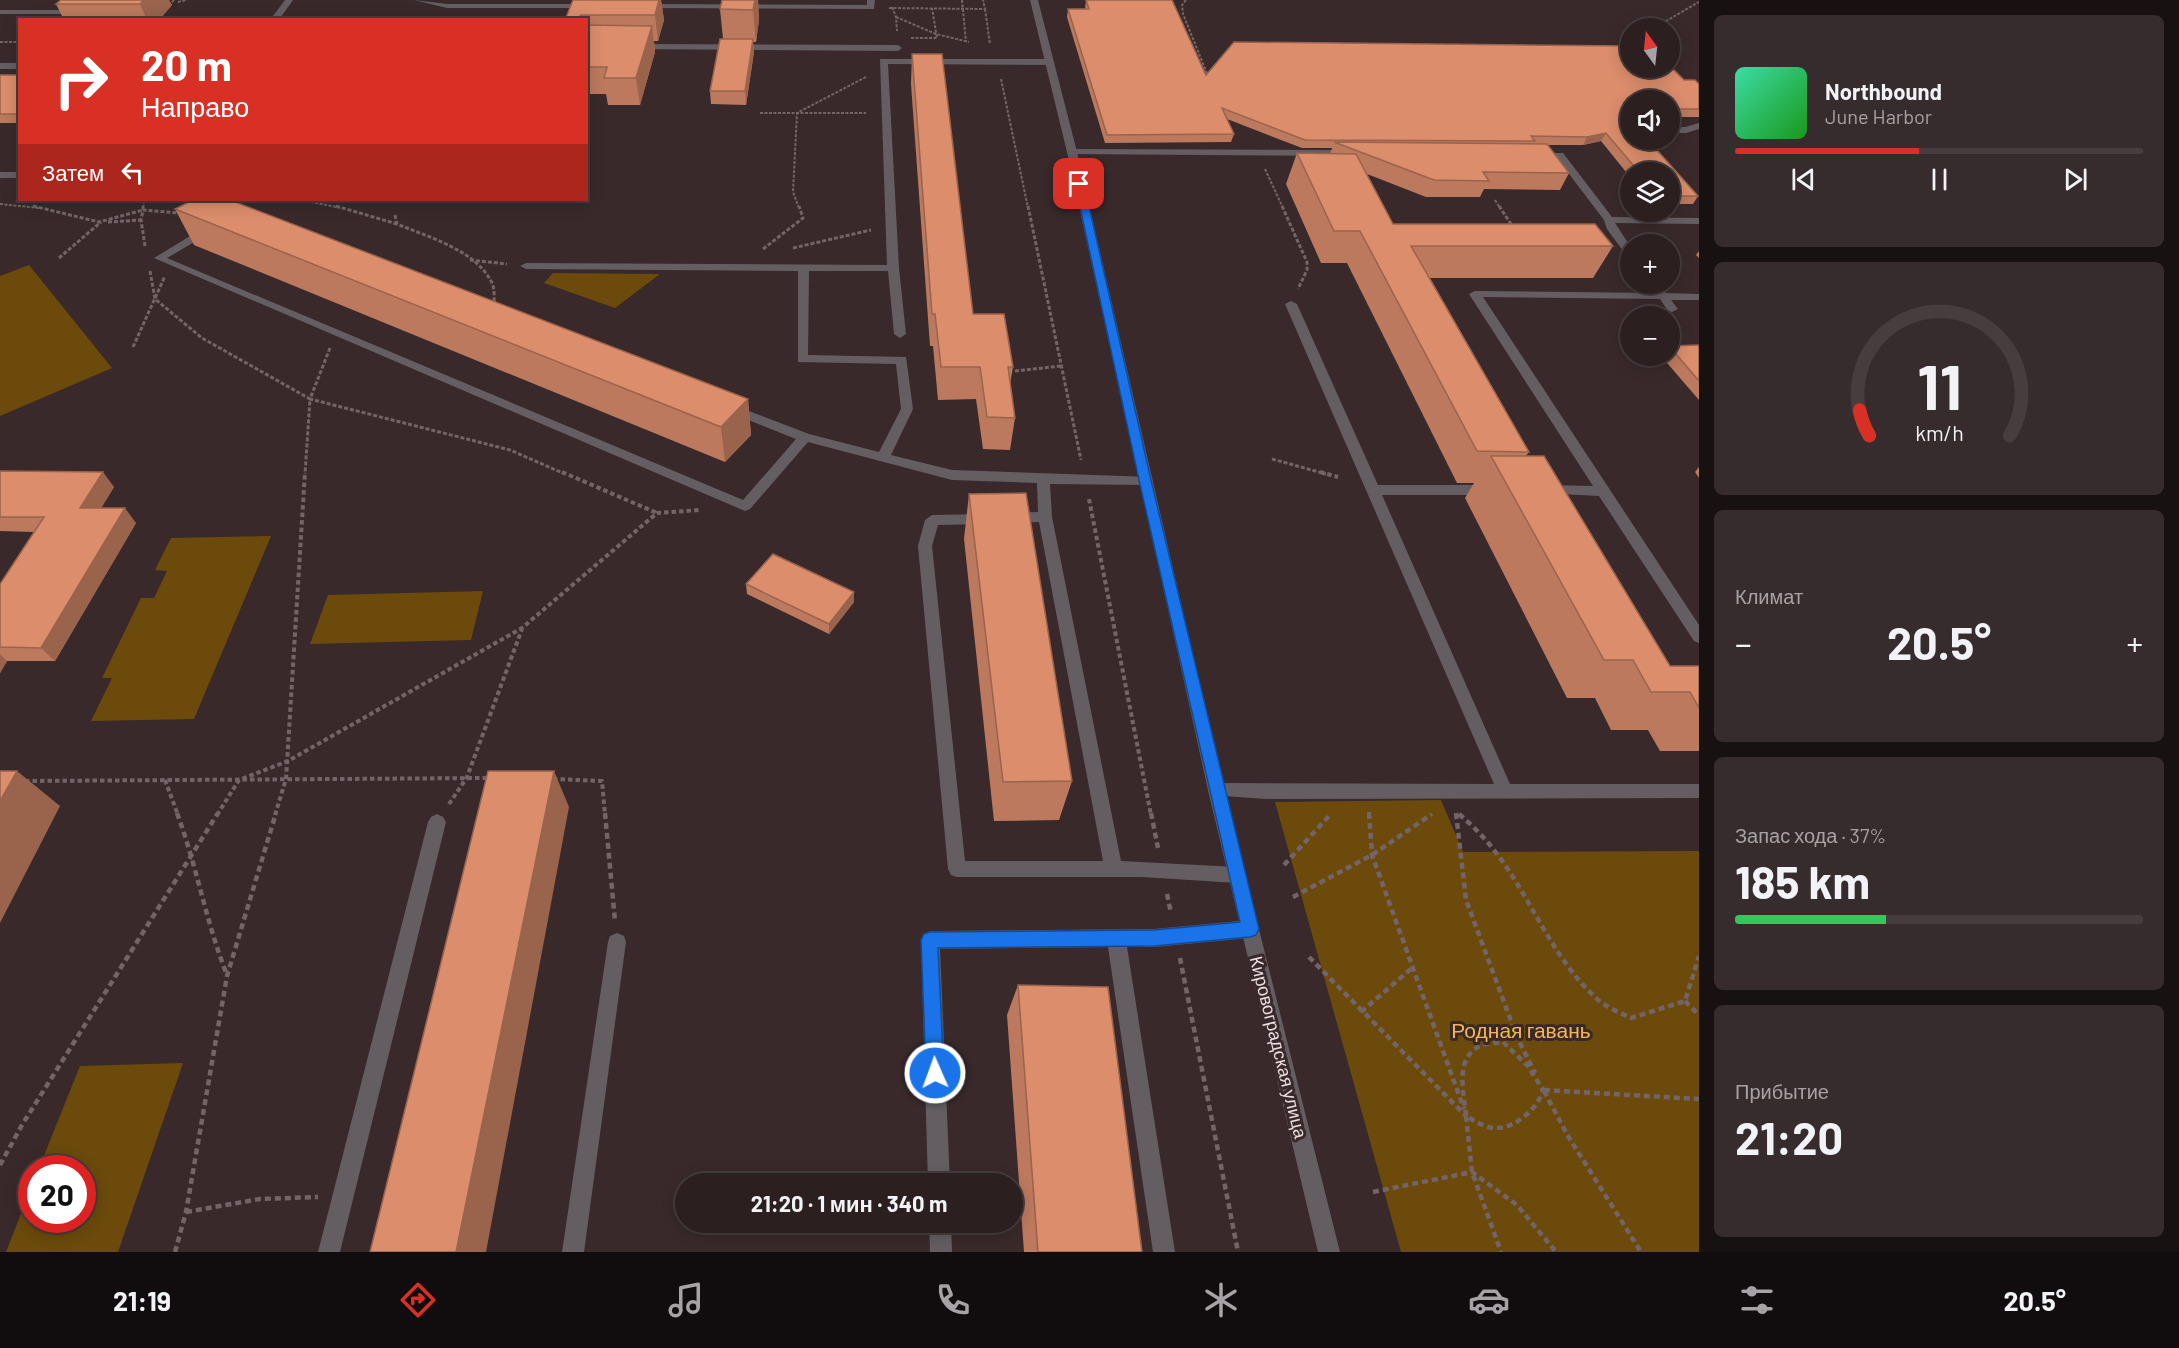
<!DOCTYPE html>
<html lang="ru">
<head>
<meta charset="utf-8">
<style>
	body { margin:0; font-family:Barlow,sans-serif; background:#372c2d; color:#f1f3f6; height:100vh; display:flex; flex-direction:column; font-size:22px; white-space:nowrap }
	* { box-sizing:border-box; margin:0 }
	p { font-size:20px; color:#a6a2a5 }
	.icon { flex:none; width:33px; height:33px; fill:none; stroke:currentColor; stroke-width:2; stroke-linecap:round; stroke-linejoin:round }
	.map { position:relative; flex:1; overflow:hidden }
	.side { display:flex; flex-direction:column; gap:15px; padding:15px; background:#181112; width:480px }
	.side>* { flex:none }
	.guide { position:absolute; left:18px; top:18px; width:570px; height:183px; border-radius:0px; box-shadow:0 3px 15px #0003,0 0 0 2px #473d3e; background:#d93025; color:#fff; overflow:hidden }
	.needle { width:39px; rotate:345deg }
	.tools { position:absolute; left:1620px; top:18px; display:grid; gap:12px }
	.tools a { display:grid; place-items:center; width:60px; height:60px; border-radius:50%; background:#2b1f20; box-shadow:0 3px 15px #0003,0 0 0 2px #473d3e; font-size:30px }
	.speed { position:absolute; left:18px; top:1155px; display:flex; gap:12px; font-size:30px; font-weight:700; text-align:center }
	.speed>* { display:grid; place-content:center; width:78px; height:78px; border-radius:50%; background:#2b1f20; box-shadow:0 3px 15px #0003,0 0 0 2px #473d3e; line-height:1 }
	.speed .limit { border:9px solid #d22; background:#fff; color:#111 }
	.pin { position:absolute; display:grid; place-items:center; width:51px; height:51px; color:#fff; margin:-26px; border-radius:12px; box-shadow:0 3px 9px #0006 }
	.me { position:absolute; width:66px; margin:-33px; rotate:358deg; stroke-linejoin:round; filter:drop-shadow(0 0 4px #0008) }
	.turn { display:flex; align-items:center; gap:21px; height:126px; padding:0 24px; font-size:27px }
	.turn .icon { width:78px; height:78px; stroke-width:2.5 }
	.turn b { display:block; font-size:42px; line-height:51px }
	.then { display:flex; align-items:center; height:57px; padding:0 24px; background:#0003; gap:12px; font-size:22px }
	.big { font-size:45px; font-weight:700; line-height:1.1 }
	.side .tile { flex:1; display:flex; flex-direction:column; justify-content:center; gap:9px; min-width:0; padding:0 21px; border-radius:9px; background:#372c2d }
	.side .dial { align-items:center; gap:0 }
	.dial svg { height:156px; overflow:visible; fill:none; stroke:#473d3e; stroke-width:7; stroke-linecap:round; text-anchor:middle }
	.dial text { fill:#f1f3f6; stroke:none }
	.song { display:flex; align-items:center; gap:18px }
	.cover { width:72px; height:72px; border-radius:9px; background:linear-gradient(135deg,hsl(160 70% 55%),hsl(120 70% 35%)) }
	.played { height:6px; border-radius:3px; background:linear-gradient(90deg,#d93025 45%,#473d3e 45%) }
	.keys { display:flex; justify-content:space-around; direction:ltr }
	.heat { display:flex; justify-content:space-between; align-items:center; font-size:33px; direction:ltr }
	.charge { height:9px; border-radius:4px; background:linear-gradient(90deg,#34c759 37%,#473d3e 0) }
	.trip { position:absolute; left:675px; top:1173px; width:348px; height:60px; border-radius:30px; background:#2b1f20; box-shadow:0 3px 15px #0003,0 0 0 2px #473d3e; font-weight:700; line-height:60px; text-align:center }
	.tabs { display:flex; height:96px; justify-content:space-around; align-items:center; background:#110c0d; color:#a6a2a5 }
	.tabs .icon { width:42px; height:42px }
	.tabs .selected { color:#d93025 }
	.tabs b { font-size:27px; color:#f1f3f6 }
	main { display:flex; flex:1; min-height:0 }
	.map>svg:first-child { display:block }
	.green { fill:#6b4a0c }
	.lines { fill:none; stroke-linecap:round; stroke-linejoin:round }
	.path-far3 { stroke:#736567; stroke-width:2; stroke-dasharray:3 1.5; stroke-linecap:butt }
	.path-far2 { stroke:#736567; stroke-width:3; stroke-dasharray:4 2; stroke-linecap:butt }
	.path-far1 { stroke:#736567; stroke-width:4; stroke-dasharray:4.5 3; stroke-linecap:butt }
	.path { stroke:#736567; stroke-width:4.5; stroke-dasharray:6 4; stroke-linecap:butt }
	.service { fill:#645e63; fill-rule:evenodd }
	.tertiary { fill:#645e63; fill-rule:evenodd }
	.wall { fill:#bc795d }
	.shaded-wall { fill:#99634c }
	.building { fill:#db8d6c; stroke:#99634c; stroke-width:1.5 }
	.route { fill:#1a73e8; stroke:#114b97; stroke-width:1.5 }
	.labels { text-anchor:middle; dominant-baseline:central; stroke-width:6; stroke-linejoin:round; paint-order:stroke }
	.street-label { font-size:18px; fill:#e9dee0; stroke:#39292b }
	.near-park-label { font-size:21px; fill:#f3b751; stroke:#39292b }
</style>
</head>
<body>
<main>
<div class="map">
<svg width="1699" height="1252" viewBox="0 0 1699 1252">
	<rect width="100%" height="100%" fill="#39292b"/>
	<!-- green -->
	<g class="green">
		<polygon points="29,265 112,368 0,416 0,276"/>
		<polygon points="553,273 660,274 615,308 544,283"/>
		<polygon points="271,536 194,719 91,721 112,678 102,678 141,598 154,598 167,571 155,570 171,538"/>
		<polygon points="483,591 471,640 310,644 328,595"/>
		<polygon points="1441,800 1463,852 1699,851 1699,1252 1401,1252 1275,802"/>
		<polygon points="183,1063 118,1252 6,1252 31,1188 32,1220 82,1220 82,1168 39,1168 80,1066"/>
	</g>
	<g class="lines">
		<!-- path-far3 -->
		<g class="path-far3">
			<polyline points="962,0 966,42"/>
			<polyline points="1186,0 1182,5 1183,14 1208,76"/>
			<polyline points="172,2 174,0"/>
			<polyline points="178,2 187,0"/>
			<polyline points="892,7 896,17 897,31"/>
			<polyline points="889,8 985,9 983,0"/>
			<polyline points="985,9 990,44"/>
			<polyline points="896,17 936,34 969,42"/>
			<polyline points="1654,28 1699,2"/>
			<polyline points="911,38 937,38 932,8"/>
			<polyline points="0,42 20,42"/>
			<polyline points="1615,48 1630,40"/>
			<polyline points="1001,79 1028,208"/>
			<polyline points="760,113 866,113"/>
			<polyline points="1265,169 1283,208"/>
			<polyline points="302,200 341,208"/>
			<polyline points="1495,200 1500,208"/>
			<polyline points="0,204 39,208"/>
			<polyline points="143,208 144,200"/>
			<polyline points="799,208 793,192 797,113 866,77"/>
		</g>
		<!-- path-far2 -->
		<g class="path-far2">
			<polyline points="33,206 99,222 143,210 143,206"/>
			<polyline points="336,206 397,224"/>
			<polyline points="1028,206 1081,460"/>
			<polyline points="1282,206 1307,262 1307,270 1298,289"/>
			<polyline points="1499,206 1513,227"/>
			<path d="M 395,215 L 397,224 C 428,237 476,250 492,283 C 495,290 494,298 494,306"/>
			<polyline points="108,222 141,220"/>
			<polyline points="145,246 141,220 143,210 180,213"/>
			<polyline points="793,248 871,230"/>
			<polyline points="763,249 803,218 799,206"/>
			<polyline points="59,258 101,222"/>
			<polyline points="470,260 507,264"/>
			<polyline points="150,271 155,299 202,338 310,399 305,474"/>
			<polyline points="133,347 165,276"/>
			<polyline points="330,348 310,399 510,450 565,474"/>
			<polyline points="1015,371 1061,366"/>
			<polyline points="1272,459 1326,474"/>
		</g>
		<!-- path-far1 -->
		<g class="path-far1">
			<polyline points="562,472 657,513"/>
			<polyline points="1320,472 1338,477"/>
			<polyline points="1089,499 1151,815"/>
			<polyline points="553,779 602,781 605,815"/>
			<polyline points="165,780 178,815"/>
			<polyline points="25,781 491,778"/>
			<polyline points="449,804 467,777 522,629"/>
			<polyline points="1369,812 1369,815"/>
			<polyline points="217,815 239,780 288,761 522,628 657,513 700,510"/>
			<polyline points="275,815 286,779 305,472"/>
		</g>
		<!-- path -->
		<g class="path">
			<path d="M 177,813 C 197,867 206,922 227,975"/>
			<polyline points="605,813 615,921"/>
			<polyline points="1151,813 1158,848"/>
			<polyline points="1369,813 1372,855 1464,1109"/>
			<polyline points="1456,813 1466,900 1517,1037 1535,1073"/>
			<path d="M 1459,814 C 1473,826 1486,839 1497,854 C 1532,900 1552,957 1595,997 C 1605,1007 1619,1012 1631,1018 L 1685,1001 L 1699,956"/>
			<polyline points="1284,865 1330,815"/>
			<polyline points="1167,894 1171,913"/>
			<polyline points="1293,897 1372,855 1432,814"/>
			<polyline points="1309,957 1466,1116"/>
			<polyline points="1180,958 1238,1252"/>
			<polyline points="1685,1001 1699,1015"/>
			<polyline points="1361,1012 1412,968"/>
			<path d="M 1503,1042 L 1528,1066 L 1543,1090 C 1539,1107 1516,1128 1497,1128 C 1487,1129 1475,1121 1466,1116 C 1464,1094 1454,1058 1480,1046 C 1486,1043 1496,1043 1503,1042 Z"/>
			<polyline points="1544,1090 1699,1099"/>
			<polyline points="1544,1091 1568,1136 1641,1252"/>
			<polyline points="1466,1116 1472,1172 1501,1252"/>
			<polyline points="0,1165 22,1125 218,813"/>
			<polyline points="1373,1192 1472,1172 1517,1205 1556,1252"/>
			<polyline points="186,1212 260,1199 318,1197"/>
			<polyline points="175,1252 186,1212 227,976 276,813"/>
		</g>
		<!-- service -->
		<g class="service">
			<polygon points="285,0 293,0 279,20 270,20"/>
			<polygon points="414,0 447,4 592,4 596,6 592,8 447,8"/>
			<polygon points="867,0 875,0 874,9 643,8 639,6 643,4 867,5"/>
			<polygon points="0,10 80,10 84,12 80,14 0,14"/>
			<polygon points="634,44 898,45 902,48 898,51 631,49 630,47"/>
			<polygon points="880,59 1050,59 1054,62 1050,65 888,64 899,268 906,334 900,338 894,334 888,271 809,271 808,355 906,357 913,409 891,455 952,470 1150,477 1152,480 1150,483 1145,485 1050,484 1052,517 1121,861 1237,867 1243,869 1246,875 1243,881 1237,883 1142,877 957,877 951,875 948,869 918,546 925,520 932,515 985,514 992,519 985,524 938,525 932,546 965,861 1103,861 1039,522 1009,523 1002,518 1009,513 1038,512 1037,483 952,480 808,442 750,509 745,511 154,258 205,227 213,227 213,231 167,258 743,500 796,439 728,412 726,409 728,406 736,406 809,434 879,452 901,409 896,364 798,362 798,271 526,269 520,266 526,263 887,265"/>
			<rect x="0" y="63" width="20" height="6"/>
			<polygon points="1699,123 1699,129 1686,133 1670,133 1670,127 1685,127"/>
			<polygon points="1072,149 1348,150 1353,153 1348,156 1069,154 1067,152"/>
			<polygon points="1534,153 1563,153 1612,217 1699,218 1699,224 1615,223 1630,246 1630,256 1626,255 1607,229 1604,220 1557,158 1534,157"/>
			<rect x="0" y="172" width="20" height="6"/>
			<polygon points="387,200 398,200 393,203"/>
			<polygon points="1648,284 1659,284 1666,293 1699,294 1699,300 1671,300 1678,309 1672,312 1668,311 1660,299 1483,297 1699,625 1699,643 1694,641 1599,496 1541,493 1539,490 1546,485 1593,486 1469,294 1475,291 1654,293"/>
			<polygon points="1291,301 1297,304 1378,485 1489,485 1496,490 1489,495 1382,495 1510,784 1699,784 1699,798 1266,799 1210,795 1208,790 1210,785 1216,783 1494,784 1285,304"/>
			<polygon points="437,814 443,817 446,822 340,1252 318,1252 428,822 431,817"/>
			<polygon points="1250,920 1256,923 1259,929 1256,935 1250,938 1154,947 1127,947 1175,1252 1153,1252 1108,947 940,949 950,1184 928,1184 921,940 923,934 930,931 1154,929"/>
			<polygon points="617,933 624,936 626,942 584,1252 562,1252 608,942 610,936"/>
			<polygon points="929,1222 951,1222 952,1252 930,1252"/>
		</g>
		<!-- tertiary -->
		<polygon class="tertiary" points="1030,0 1038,0 1077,152 1224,790 1340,1252 1318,1252 1208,790 1067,152"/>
	</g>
	<!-- wall -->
	<g class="wall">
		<polygon points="61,0 169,0 172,5 159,20 64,20 56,4"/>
		<polygon points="573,0 661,0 664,20 658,41 654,41 655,52 640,105 608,105 606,94 586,94 586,20 565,20"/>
		<polygon points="722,0 758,0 759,20 756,42 753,42 754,52 746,105 711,104 710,91 723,39 720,9"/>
		<polygon points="1086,0 1206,75 1684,80 1699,84 1699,117 1670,117 1670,100 1630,100 1630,125 1623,126 1698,196 1693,204 1670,204 1670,172 1630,172 1630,177 1601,141 1583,145 1548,145 1569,173 1560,190 1484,189 1480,197 1426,197 1367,174 1393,224 1613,246 1593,278 1430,278 1529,452 1526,456 1670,666 1699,666 1699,751 1660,751 1648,730 1611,730 1595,698 1567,698 1465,498 1474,483 1457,483 1347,263 1321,263 1286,184 1297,153 1330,154 1332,148 1302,148 1227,119 1234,134 1231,142 1105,143 1067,17 1068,9 1085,9"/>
		<polygon points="912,54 973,314 1013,367 1010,384 1015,418 1010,450 983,449 976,399 938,400 933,346 930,346 911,84"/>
		<rect x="0" y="75" width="20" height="48"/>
		<polygon points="164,200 230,200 748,399 751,435 725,462 194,245 175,209 189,202 165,201"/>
		<polygon points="415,200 451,200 450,201 415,201"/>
		<polygon points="1699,251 1699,258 1696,255"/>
		<polygon points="1670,346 1699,347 1699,400 1661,356 1670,356"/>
		<polygon points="1699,467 1699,478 1695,472"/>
		<polygon points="0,471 114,487 101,508 136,523 55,661 7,661 0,673 0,584 34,532 0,531"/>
		<polygon points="969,494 1072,781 1059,820 994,821 964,539"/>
		<polygon points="746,584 854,602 829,634 747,594"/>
		<polygon points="1018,985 1142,1252 1024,1252 1007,1015"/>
	</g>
	<!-- shaded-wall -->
	<g class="shaded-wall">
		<polygon points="144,0 169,0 172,5 159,20 147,20 140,4"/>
		<polygon points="659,0 661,0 664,20 658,41 655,15"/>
		<polygon points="755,0 758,0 759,20 756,42 753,10"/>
		<polygon points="652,26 655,52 640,105 636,78"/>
		<polygon points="753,39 754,52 746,105 745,91"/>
		<polygon points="1629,117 1624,125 1617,129 1622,121"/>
		<polygon points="1606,133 1601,141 1583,145 1587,137"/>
		<polygon points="748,399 751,435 725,462 721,427"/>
		<polygon points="103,472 114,487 92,523 80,508"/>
		<polygon points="125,508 136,523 55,661 41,648"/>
		<polygon points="854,592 854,602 829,634 829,624"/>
		<polygon points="0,654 7,661 0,673"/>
		<polygon points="17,771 60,806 0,923 0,801"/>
		<polygon points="554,771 569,807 486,1252 456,1252"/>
	</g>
	<!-- building -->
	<g class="building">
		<polygon points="61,0 144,0 140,4 56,4"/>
		<polygon points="573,0 659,0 655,15 581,15 579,17 580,20 565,20"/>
		<polygon points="722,0 755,0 753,10 720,9"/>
		<polygon points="1086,0 1172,0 1206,75 1234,42 1630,46 1630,68 1670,68 1670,66 1684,80 1695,80 1699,84 1699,109 1670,109 1670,100 1630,100 1630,117 1622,121 1624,127 1630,127 1630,140 1648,140 1698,196 1670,196 1670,172 1639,172 1606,133 1587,137 1531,136 1535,141 1305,140 1222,108 1234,134 1107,135 1068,9 1089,9"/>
		<polygon points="586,25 652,26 636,78 604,78 607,67 586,67"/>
		<polygon points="720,39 753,39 745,91 710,91"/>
		<polygon points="912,54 942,54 973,314 1004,314 1013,367 1008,367 1015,418 987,417 980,367 941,367 935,314 932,314"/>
		<rect x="0" y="75" width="20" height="39"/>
		<polygon points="1334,142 1547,144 1569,173 1483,172 1489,181 1434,180"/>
		<polygon points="1297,153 1356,154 1393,224 1595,224 1613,246 1411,246 1529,452 1477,451 1360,231 1334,231"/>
		<polygon points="193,200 230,200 748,399 721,427 175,209"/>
		<polygon points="1698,345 1699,347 1699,381 1670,347 1670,346"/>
		<polygon points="1491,456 1544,456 1670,666 1699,666 1699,708 1690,692 1651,692 1633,660 1604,660"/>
		<polygon points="0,471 103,472 80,508 125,508 41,648 0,647 0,584 44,517 0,517"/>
		<polygon points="1026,493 1072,781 1003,782 969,494"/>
		<polygon points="773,554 854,592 829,624 746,584"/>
		<polygon points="0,771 17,771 0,801"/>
		<polygon points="488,771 554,771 456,1252 370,1252"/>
		<polygon points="1018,985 1108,987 1142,1252 1038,1252"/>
	</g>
	<!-- route -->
	<polygon class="route" points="1079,181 1084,184 1151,480 1259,929 1256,935 1250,937 1154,946 938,948 944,1073 941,1079 935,1082 928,1079 926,1073 921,940 924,934 930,932 1154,930 1240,922 1139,480 1075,184"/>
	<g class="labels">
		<!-- street labels -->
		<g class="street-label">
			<text transform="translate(1279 1047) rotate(76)">Кировоградская улица</text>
		</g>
		<!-- near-park labels -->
		<g class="near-park-label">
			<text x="1521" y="1029">Родная гавань</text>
		</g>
	</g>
</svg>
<div class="tools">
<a><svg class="needle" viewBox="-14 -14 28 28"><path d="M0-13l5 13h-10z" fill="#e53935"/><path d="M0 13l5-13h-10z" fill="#a6a2a5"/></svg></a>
<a><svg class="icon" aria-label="sound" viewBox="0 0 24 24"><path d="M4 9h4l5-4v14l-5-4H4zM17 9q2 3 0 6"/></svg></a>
<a><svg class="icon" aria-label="layers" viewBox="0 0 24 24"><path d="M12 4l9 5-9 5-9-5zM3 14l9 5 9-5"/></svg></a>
<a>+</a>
<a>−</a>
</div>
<div class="speed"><div class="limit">20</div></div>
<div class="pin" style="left:1079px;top:184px;background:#d93025"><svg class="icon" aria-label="arrive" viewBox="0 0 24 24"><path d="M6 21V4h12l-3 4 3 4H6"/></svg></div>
<svg class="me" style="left:935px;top:1073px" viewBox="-20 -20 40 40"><circle r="17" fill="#1a73e8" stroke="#fff" stroke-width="3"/><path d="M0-11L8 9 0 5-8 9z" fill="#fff"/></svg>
<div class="trip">21:20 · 1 мин · 340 m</div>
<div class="guide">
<div class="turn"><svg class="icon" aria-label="right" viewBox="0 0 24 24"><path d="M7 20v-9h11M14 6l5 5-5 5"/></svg><div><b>20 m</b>Направо</div></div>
<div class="then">Затем<svg class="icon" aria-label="left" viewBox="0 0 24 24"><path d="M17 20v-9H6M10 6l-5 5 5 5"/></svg></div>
</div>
</div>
<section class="side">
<div class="tile">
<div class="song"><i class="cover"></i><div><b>Northbound</b><p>June Harbor</p></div></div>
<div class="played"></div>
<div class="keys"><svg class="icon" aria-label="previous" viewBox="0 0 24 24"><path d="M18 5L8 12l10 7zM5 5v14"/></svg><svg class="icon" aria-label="pause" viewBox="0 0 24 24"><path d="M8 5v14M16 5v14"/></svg><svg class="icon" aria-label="next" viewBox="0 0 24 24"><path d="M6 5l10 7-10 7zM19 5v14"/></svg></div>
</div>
<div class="tile dial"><svg viewBox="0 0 100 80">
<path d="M14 69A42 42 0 1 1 86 69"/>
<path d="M14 69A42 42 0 0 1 9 56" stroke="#d93025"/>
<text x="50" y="56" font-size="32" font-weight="700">11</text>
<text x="50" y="72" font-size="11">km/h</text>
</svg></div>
<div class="tile"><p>Климат</p>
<div class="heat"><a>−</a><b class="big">20.5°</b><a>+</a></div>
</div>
<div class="tile"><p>Запас хода · 37%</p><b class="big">185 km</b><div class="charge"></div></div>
<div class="tile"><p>Прибытие</p><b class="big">21:20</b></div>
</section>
</main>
<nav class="tabs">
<b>21:19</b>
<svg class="icon selected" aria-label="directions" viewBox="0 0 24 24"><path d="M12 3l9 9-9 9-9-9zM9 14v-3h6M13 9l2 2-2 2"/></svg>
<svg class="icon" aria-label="music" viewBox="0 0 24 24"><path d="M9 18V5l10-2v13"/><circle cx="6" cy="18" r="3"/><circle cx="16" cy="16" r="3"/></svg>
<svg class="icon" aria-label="phone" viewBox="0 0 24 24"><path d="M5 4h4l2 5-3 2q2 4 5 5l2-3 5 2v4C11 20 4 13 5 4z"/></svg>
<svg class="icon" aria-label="climate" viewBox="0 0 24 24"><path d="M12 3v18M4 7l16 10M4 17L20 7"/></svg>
<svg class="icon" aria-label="car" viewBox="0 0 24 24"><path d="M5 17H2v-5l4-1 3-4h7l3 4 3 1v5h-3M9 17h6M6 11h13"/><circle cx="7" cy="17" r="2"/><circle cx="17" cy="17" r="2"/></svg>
<svg class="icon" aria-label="filters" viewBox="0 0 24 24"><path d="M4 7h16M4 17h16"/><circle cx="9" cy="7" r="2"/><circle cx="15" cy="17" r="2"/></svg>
<b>20.5°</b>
</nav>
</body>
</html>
